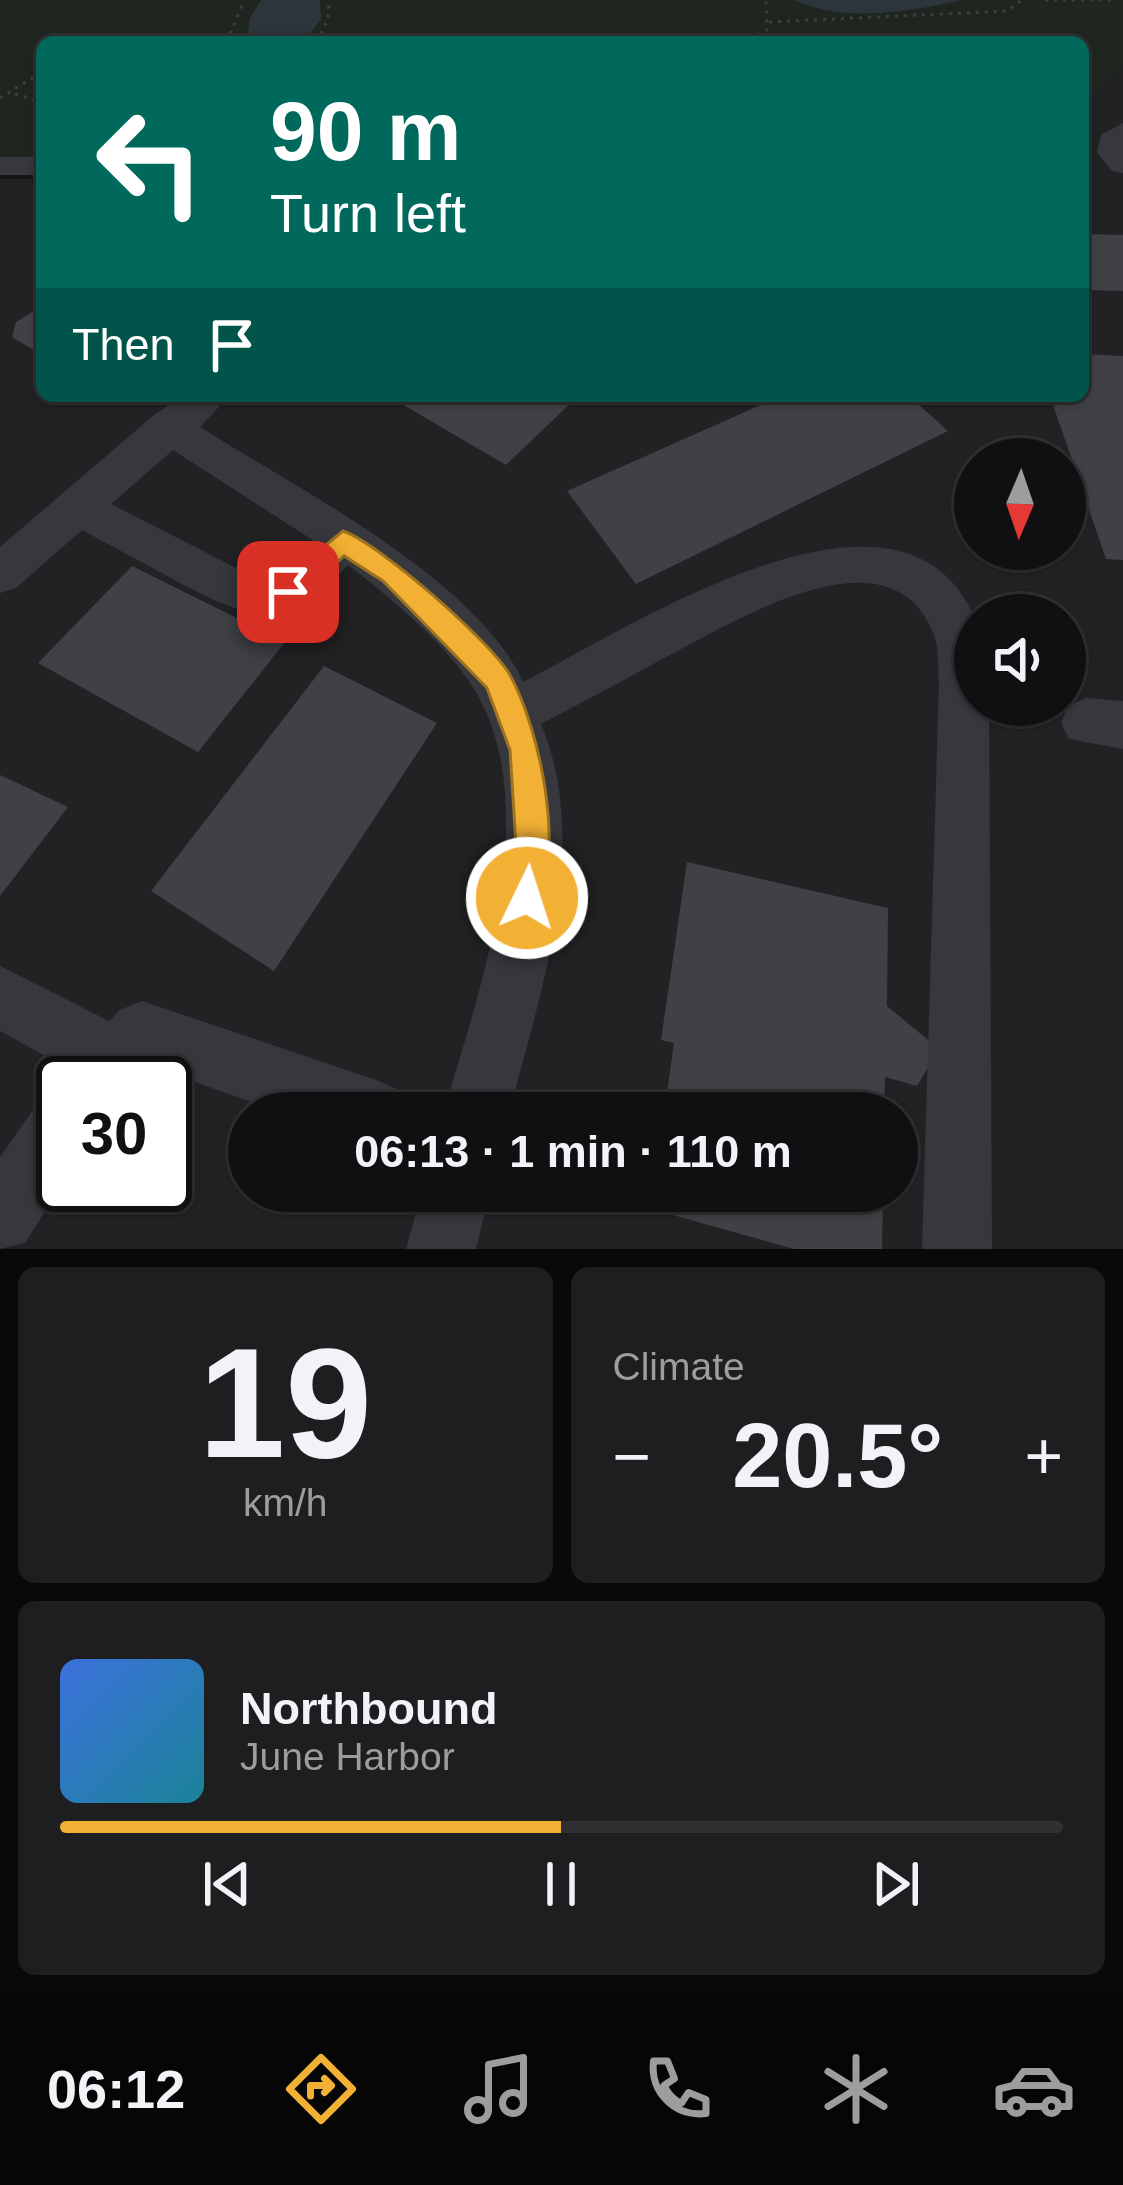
<!DOCTYPE html>
<html lang="en">
<head>
<meta charset="utf-8">
<style>
	body { margin:0; font-family:Arial,sans-serif; background:#1e1e20; color:#f1f3f6; height:100vh; display:flex; flex-direction:column; font-size:45px; white-space:nowrap }
	* { box-sizing:border-box; margin:0 }
	p { font-size:39px; color:#9c9d9f }
	.icon { flex:none; width:66px; height:66px; fill:none; stroke:currentColor; stroke-width:2; stroke-linecap:round; stroke-linejoin:round }
	.map { position:relative; height:1249px; overflow:hidden }
	.details { display:flex; flex-direction:column; gap:18px; padding:18px; background:#09090a; flex:1 }
	.details>* { flex:none }
	.top-card { position:absolute; left:36px; top:36px; width:1053px; height:366px; border-radius:18px; box-shadow:0 3px 9px #0004,0 0 0 3px #303032; background:#00695c; color:#fff; overflow:hidden }
	.needle { width:78px; rotate:182deg }
	.controls { position:absolute; left:954px; top:438px; display:grid; gap:24px }
	.controls a { display:grid; place-items:center; width:132px; height:132px; border-radius:50%; background:#101012; box-shadow:0 3px 9px #0004,0 0 0 3px #303032; font-size:60px }
	.speed { position:absolute; left:36px; top:1056px; display:flex; gap:24px; font-size:60px; font-weight:700; text-align:center }
	.speed>* { display:grid; place-content:center; width:156px; height:156px; border-radius:50%; background:#101012; box-shadow:0 3px 9px #0004,0 0 0 3px #303032; line-height:1 }
	.speed .limit { border:6px solid #111; border-radius:18px; background:#fff; color:#111 }
	.pin { position:absolute; display:grid; place-items:center; width:102px; height:102px; color:#fff; margin:-51px; border-radius:24px; box-shadow:0 6px 18px #0006 }
	.me { position:absolute; width:132px; margin:-66px; rotate:4deg; stroke-linejoin:round; filter:drop-shadow(0 0 9px #0008) }
	.turn { display:flex; align-items:center; gap:42px; height:252px; padding:0 36px; font-size:54px }
	.turn .icon { width:156px; height:156px; stroke-width:2.5 }
	.turn b { display:block; font-size:84px; line-height:102px }
	.then { display:flex; align-items:center; height:114px; padding:0 36px; background:#0003; gap:24px; font-size:45px }
	.big { font-size:90px; font-weight:700; line-height:1.1 }
	.details .card { flex:1; display:flex; flex-direction:column; justify-content:center; gap:18px; min-width:0; padding:0 42px; border-radius:18px; background:#1e1e20 }
	.details .dial { align-items:center; gap:0 }
	.dial b { font-size:156px; line-height:1 }
	.song { display:flex; align-items:center; gap:36px }
	.cover { width:144px; height:144px; border-radius:18px; background:linear-gradient(135deg,hsl(220 70% 55%),hsl(190 70% 35%)) }
	.played { height:12px; border-radius:6px; background:linear-gradient(90deg,#f2b134 50%,#303032 50%) }
	.keys { display:flex; justify-content:space-around; direction:ltr }
	.heat { display:flex; justify-content:space-between; align-items:center; font-size:66px; direction:ltr }
	.details .tiles { flex:1; display:grid; gap:18px; grid-template-columns:1fr 1fr }
	.card:last-child { grid-column:span 2 }
	.trip { position:absolute; left:228px; top:1092px; width:690px; height:120px; border-radius:60px; background:#101012; box-shadow:0 3px 9px #0004,0 0 0 3px #303032; font-weight:700; line-height:120px; text-align:center }
	.dock { display:flex; height:192px; justify-content:space-around; align-items:center; background:#060607; color:#9c9d9f }
	.dock .icon { width:84px; height:84px }
	.dock .current { color:#f2b134 }
	.dock b { font-size:54px; color:#f1f3f6 }
	.map>svg:first-child { display:block }
	.built { fill:#222225; fill-rule:evenodd }
	.green { fill:#1e261f }
	.water { fill:#2c353c }
	.building { fill:#404145 }
	.lines { fill:none; stroke-linecap:round; stroke-linejoin:round }
	.path { stroke:#3d3f44; stroke-width:3; stroke-dasharray:3 6; stroke-linecap:butt }
	.minor { fill:#37383d; fill-rule:evenodd }
	.route { fill:#f2b134; stroke:#9d7322; stroke-width:3 }
</style>
</head>
<body>
<div class="map">
<svg width="1123" height="1249" viewBox="0 0 1123 1249">
	<rect width="100%" height="100%" fill="#161618"/>
	<!-- built -->
	<path class="built" d="M 1123,67 L 1123,1249 L 0,1249 L 0,179 L 42,179 L 42,396 L 1083,396 L 1083,99 ZM 975,459 L 1065,459 L 1065,549 L 975,549 ZM 975,615 L 1065,615 L 1065,705 L 975,705 ZM 63,1083 L 165,1083 L 165,1185 L 63,1185 ZM 249,1113 L 897,1113 L 897,1191 L 249,1191 Z"/>
	<!-- green -->
	<polygon class="green" points="0,0 1123,0 1123,67 1083,104 1083,42 42,42 42,157 0,157"/>
	<!-- water -->
	<g class="water">
		<polygon points="261,0 320,0 321,20 303,41 251,42 247,38 250,18"/>
		<path d="M 794,0 L 961,0 C 912,12 841,23 794,0 Z"/>
	</g>
	<!-- building -->
	<g class="building">
		<polygon points="1083,234 1123,235 1123,291 1083,290"/>
		<polygon points="42,306 42,355 12,337 16,322"/>
		<polygon points="1083,354 1123,356 1123,560 1106,559 1050,396 1083,396"/>
		<polygon points="388,396 565,396 573,401 506,465"/>
		<polygon points="781,396 909,396 948,431 636,584 567,491"/>
		<polygon points="132,566 285,642 198,752 38,663"/>
		<polygon points="324,666 437,723 274,971 151,891"/>
		<polygon points="0,775 68,807 0,896"/>
		<polygon points="687,862 888,908 887,1006 939,1049 917,1086 885,1077 884,1113 664,1113 674,1043 661,1040"/>
		<polygon points="653,1191 883,1191 882,1249 794,1249 651,1209"/>
	</g>
	<g class="lines">
		<!-- path -->
		<g class="path">
			<polyline points="1045,0 1112,0"/>
			<polyline points="769,22 1007,11 1022,0"/>
			<polyline points="227,42 244,0"/>
			<polyline points="317,42 328,19 329,0"/>
			<polyline points="755,42 755,36 767,30 766,0"/>
			<polyline points="15,94 42,102"/>
			<polyline points="0,98 42,72"/>
		</g>
		<!-- minor -->
		<g class="minor">
			<polygon points="1123,123 1123,173 1112,171 1097,152 1101,135"/>
			<rect x="0" y="157" width="42" height="18"/>
			<path d="M 183,396 L 229,396 L 200,427 C 294,487 476,578 523,682 C 625,631 897,450 973,614 C 983,636 975,680 975,705 L 989,705 L 992,1249 L 922,1249 L 939,684 C 938,669 939,652 935,638 C 896,524 744,616 679,650 C 633,675 587,700 541,724 C 592,845 540,994 509,1113 L 443,1113 C 479,993 544,812 477,694 C 451,648 390,597 348,565 C 288,631 254,622 182,584 C 149,566 115,548 82,530 L 16,588 L 0,593 L 0,547 L 154,415 ZM 173,450 L 314,541 L 274,574 L 250,575 L 111,504 Z"/>
			<polygon points="1087,698 1123,701 1123,749 1069,739 1061,722 1069,705"/>
			<polygon points="0,966 109,1021 120,1010 142,1001 376,1080 399,1090 409,1113 282,1113 153,1067 139,1083 64,1083 69,1069 0,1031"/>
			<polygon points="63,1090 63,1183 25,1243 0,1249 0,1157 40,1100"/>
			<polygon points="422,1191 490,1191 476,1249 406,1249"/>
		</g>
	</g>
	<!-- route -->
	<path class="route" d="M 343,531 C 379,543 491,642 510,675 C 541,732 564,849 538,910 L 527,914 L 515,910 L 510,898 L 517,861 L 510,750 L 487,688 L 383,581 L 344,556 L 297,600 L 278,600 L 274,592 L 278,584 Z"/>
</svg>
<div class="controls">
<a><svg class="needle" viewBox="-14 -14 28 28"><path d="M0-13l5 13h-10z" fill="#e53935"/><path d="M0 13l5-13h-10z" fill="#9c9d9f"/></svg></a>
<a><svg class="icon" aria-label="sound" viewBox="0 0 24 24"><path d="M4 9h4l5-4v14l-5-4H4zM17 9q2 3 0 6"/></svg></a>
</div>
<div class="speed"><div class="limit">30</div></div>
<div class="pin" style="left:288px;top:592px;background:#d93025"><svg class="icon" aria-label="arrive" viewBox="0 0 24 24"><path d="M6 21V4h12l-3 4 3 4H6"/></svg></div>
<svg class="me" style="left:527px;top:898px" viewBox="-20 -20 40 40"><circle r="17" fill="#f2b134" stroke="#fff" stroke-width="3"/><path d="M0-11L8 9 0 5-8 9z" fill="#fff"/></svg>
<div class="trip">06:13 · 1 min · 110 m</div>
<div class="top-card">
<div class="turn"><svg class="icon" aria-label="left" viewBox="0 0 24 24"><path d="M17 20v-9H6M10 6l-5 5 5 5"/></svg><div><b>90 m</b>Turn left</div></div>
<div class="then">Then<svg class="icon" aria-label="arrive" viewBox="0 0 24 24"><path d="M6 21V4h12l-3 4 3 4H6"/></svg></div>
</div>
</div>
<section class="details">
<div class="tiles">
<div class="card dial"><b>19</b><p>km/h</p></div>
<div class="card"><p>Climate</p>
<div class="heat"><a>−</a><b class="big">20.5°</b><a>+</a></div>
</div>
<div class="card">
<div class="song"><i class="cover"></i><div><b>Northbound</b><p>June Harbor</p></div></div>
<div class="played"></div>
<div class="keys"><svg class="icon" aria-label="previous" viewBox="0 0 24 24"><path d="M18 5L8 12l10 7zM5 5v14"/></svg><svg class="icon" aria-label="pause" viewBox="0 0 24 24"><path d="M8 5v14M16 5v14"/></svg><svg class="icon" aria-label="next" viewBox="0 0 24 24"><path d="M6 5l10 7-10 7zM19 5v14"/></svg></div>
</div>
</div>
</section>
<nav class="dock">
<b>06:12</b>
<svg class="icon current" aria-label="directions" viewBox="0 0 24 24"><path d="M12 3l9 9-9 9-9-9zM9 14v-3h6M13 9l2 2-2 2"/></svg>
<svg class="icon" aria-label="music" viewBox="0 0 24 24"><path d="M9 18V5l10-2v13"/><circle cx="6" cy="18" r="3"/><circle cx="16" cy="16" r="3"/></svg>
<svg class="icon" aria-label="phone" viewBox="0 0 24 24"><path d="M5 4h4l2 5-3 2q2 4 5 5l2-3 5 2v4C11 20 4 13 5 4z"/></svg>
<svg class="icon" aria-label="climate" viewBox="0 0 24 24"><path d="M12 3v18M4 7l16 10M4 17L20 7"/></svg>
<svg class="icon" aria-label="car" viewBox="0 0 24 24"><path d="M5 17H2v-5l4-1 3-4h7l3 4 3 1v5h-3M9 17h6M6 11h13"/><circle cx="7" cy="17" r="2"/><circle cx="17" cy="17" r="2"/></svg>
</nav>
</body>
</html>
